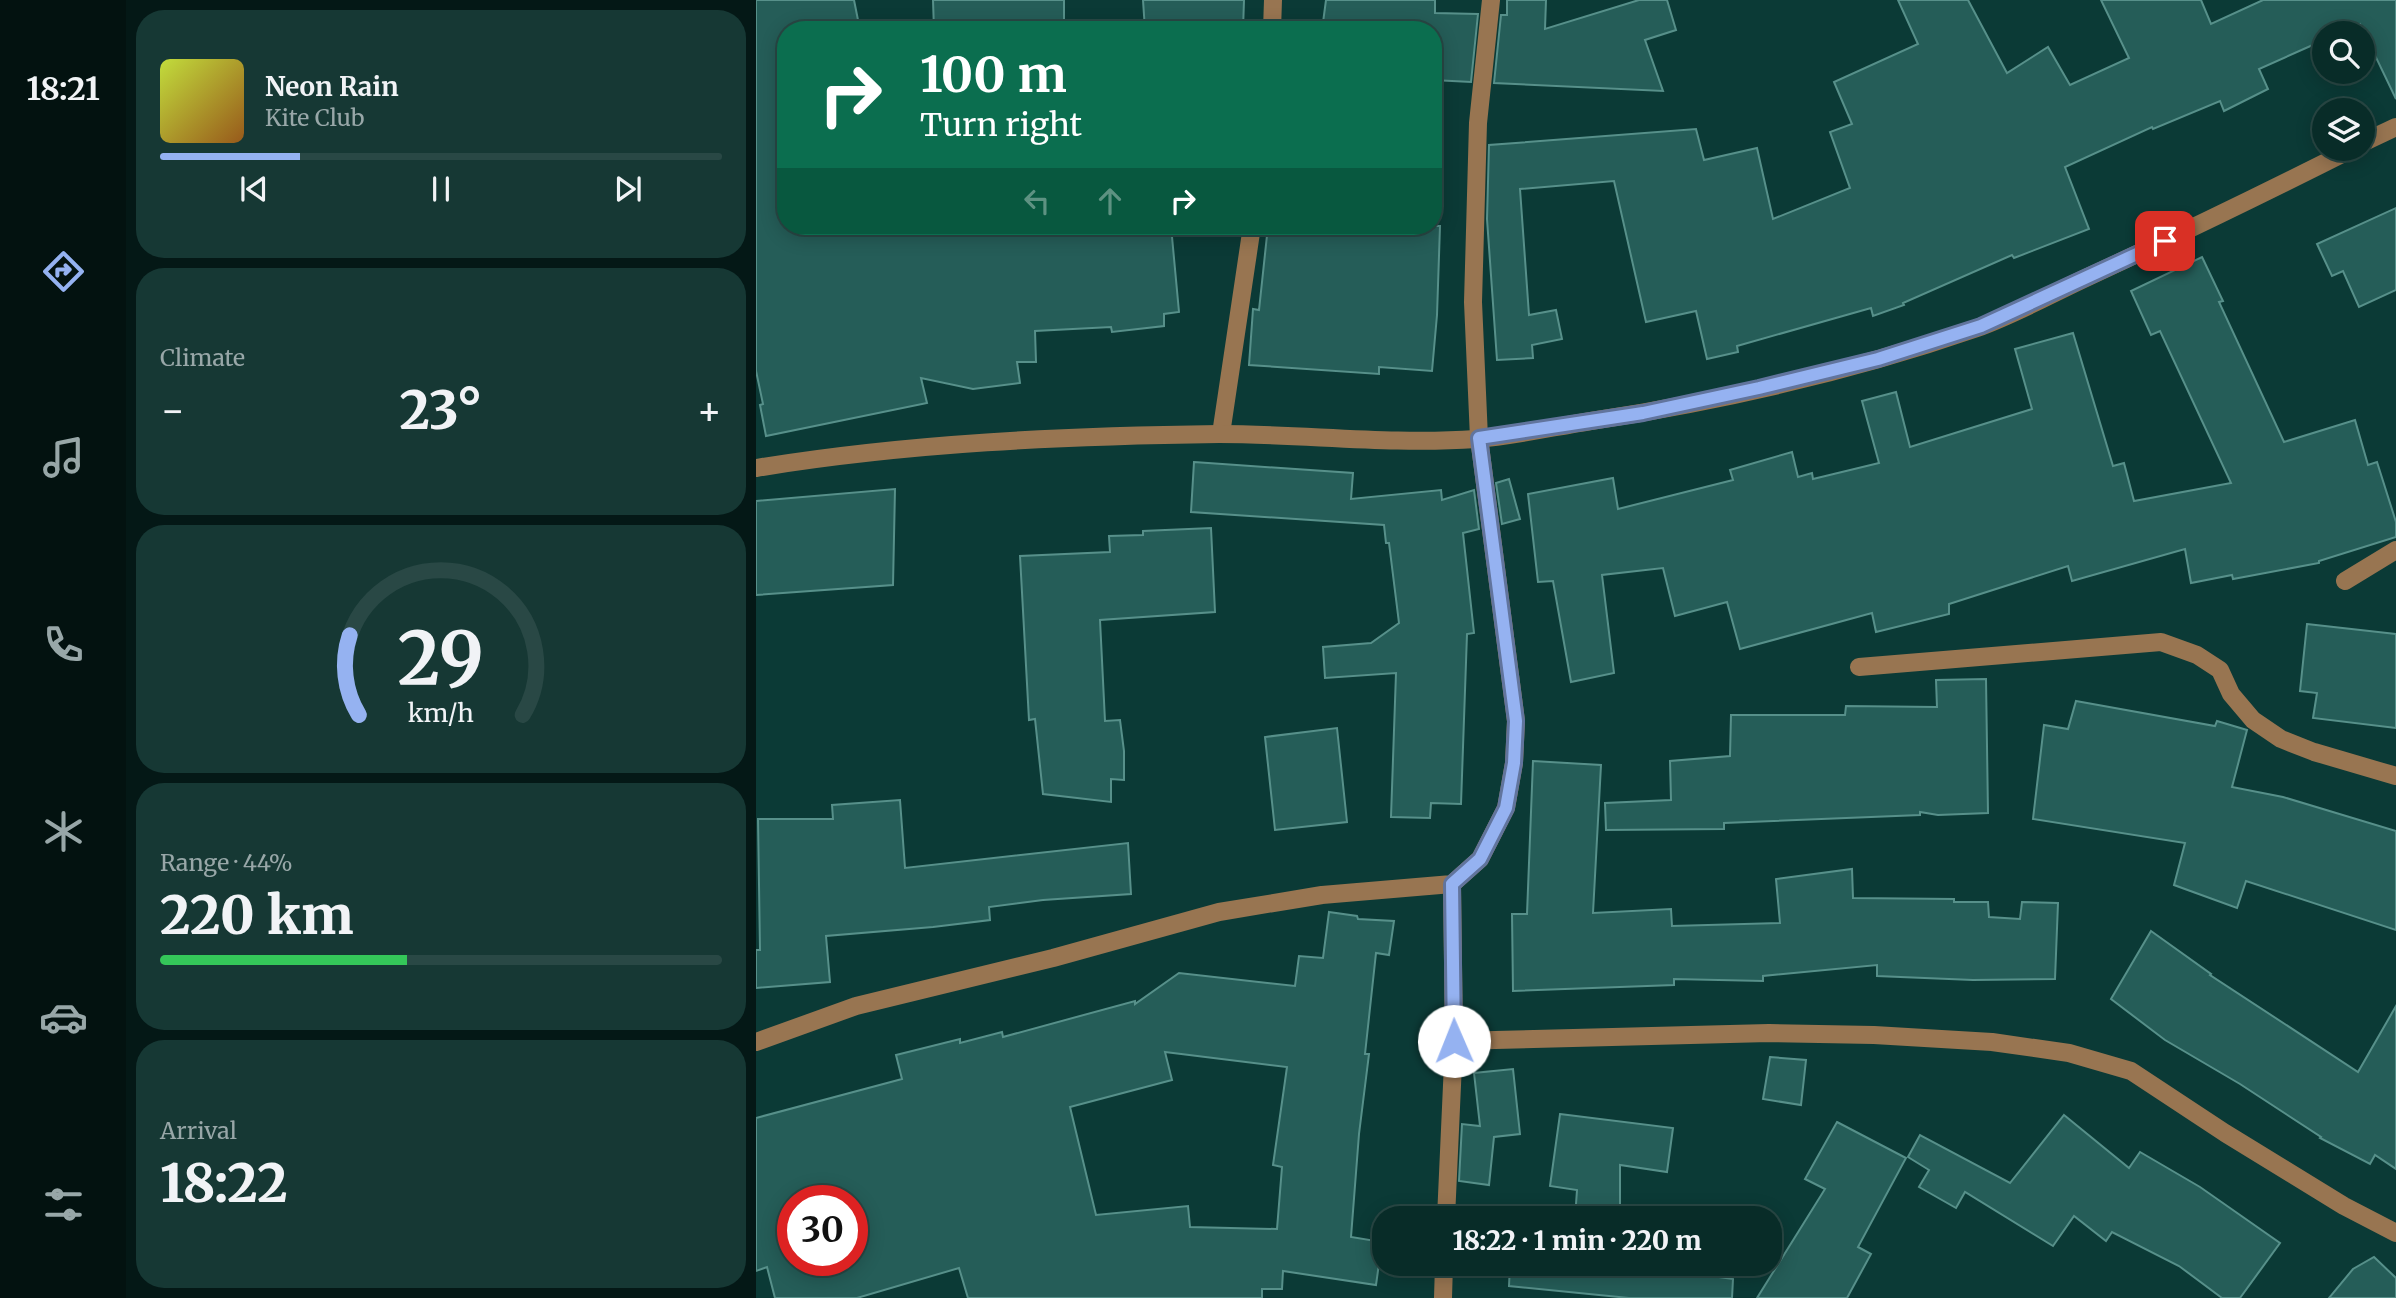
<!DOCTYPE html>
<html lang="en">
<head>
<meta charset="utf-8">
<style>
	body { margin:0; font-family:Merriweather,serif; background:#163834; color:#f1f3f6; height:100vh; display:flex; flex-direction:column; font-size:26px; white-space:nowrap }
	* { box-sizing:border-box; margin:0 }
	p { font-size:23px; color:#98a7a8 }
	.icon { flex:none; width:38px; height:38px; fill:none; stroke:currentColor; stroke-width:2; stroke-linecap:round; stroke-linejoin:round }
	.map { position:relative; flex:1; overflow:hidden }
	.drawer { display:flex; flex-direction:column; gap:10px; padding:10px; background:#041816; width:630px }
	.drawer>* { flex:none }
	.guide { position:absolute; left:21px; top:21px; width:665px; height:214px; border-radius:28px; box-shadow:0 4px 18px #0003,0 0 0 2px #294845; background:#0b6e4f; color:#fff; overflow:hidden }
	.tools { position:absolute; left:1556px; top:21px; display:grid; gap:14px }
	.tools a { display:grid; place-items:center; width:63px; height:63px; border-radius:50%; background:#082c28; box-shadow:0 4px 18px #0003,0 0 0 2px #294845; font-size:35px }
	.speed { position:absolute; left:21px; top:1185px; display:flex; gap:14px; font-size:35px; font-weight:700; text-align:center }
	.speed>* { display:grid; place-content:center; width:91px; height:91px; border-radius:50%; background:#082c28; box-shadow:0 4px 18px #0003,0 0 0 2px #294845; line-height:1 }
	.speed .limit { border:10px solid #d22; background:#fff; color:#111 }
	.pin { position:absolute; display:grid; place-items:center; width:60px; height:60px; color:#fff; margin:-30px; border-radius:14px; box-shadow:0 4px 10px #0006 }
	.me { position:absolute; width:77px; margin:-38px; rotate:359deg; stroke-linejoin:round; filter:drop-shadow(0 0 5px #0008) }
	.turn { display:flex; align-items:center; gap:24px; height:147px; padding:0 28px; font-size:32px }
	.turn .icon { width:91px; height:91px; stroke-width:2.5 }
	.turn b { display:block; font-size:49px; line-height:60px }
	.lanes { display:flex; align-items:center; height:66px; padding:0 28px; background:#0003; justify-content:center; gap:35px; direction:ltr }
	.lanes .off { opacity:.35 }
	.big { font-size:52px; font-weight:800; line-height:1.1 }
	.drawer .card { flex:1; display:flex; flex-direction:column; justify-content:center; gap:10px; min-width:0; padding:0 24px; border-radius:28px; background:#163834 }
	.drawer .dial { align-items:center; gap:0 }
	.dial svg { height:182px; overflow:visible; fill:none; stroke:#294845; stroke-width:7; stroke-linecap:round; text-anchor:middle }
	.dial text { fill:#f1f3f6; stroke:none }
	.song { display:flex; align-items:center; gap:21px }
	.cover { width:84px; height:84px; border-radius:10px; background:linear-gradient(135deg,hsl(70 70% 55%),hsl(30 70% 35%)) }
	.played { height:7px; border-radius:4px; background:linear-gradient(90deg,#95b2f1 25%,#294845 25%) }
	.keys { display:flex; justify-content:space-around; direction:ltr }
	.heat { display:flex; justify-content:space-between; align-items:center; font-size:38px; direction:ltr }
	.charge { height:10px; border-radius:5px; background:linear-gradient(90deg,#34c759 44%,#294845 0) }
	.trip { position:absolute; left:616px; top:1206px; width:410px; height:70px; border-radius:28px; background:#082c28; box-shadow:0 4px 18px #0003,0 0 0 2px #294845; font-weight:800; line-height:70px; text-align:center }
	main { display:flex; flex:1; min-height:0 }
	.tab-bar { display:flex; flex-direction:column; width:126px; justify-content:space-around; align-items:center; background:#031210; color:#98a7a8 }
	.tab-bar .icon { width:49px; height:49px }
	.tab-bar .current { color:#95b2f1 }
	.tab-bar b { font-size:32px; color:#f1f3f6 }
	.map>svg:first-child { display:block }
	.building { fill:#255d58; stroke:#57908a; stroke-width:2; fill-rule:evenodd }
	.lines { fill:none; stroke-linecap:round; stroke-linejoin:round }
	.minor { stroke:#987551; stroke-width:18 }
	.route-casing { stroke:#61749d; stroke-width:18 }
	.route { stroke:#95b2f1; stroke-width:12 }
</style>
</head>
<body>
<main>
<nav class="tab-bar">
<b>18:21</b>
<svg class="icon current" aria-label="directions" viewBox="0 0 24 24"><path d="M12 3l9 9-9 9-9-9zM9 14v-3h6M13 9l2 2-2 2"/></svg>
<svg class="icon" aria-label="music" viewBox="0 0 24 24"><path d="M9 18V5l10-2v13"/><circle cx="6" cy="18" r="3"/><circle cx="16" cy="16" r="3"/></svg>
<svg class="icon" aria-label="phone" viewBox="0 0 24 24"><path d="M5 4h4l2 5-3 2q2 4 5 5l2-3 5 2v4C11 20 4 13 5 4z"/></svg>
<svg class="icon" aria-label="climate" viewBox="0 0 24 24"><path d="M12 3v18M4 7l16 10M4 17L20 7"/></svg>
<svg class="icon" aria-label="car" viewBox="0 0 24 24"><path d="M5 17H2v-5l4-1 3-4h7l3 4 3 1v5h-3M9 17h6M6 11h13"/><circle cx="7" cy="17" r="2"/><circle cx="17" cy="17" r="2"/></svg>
<svg class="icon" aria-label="filters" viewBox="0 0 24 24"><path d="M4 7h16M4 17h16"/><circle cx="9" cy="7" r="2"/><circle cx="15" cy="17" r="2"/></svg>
</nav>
<section class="drawer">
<div class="card">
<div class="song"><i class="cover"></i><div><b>Neon Rain</b><p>Kite Club</p></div></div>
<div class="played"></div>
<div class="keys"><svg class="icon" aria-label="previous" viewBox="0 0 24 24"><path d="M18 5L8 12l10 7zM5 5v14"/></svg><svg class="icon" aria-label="pause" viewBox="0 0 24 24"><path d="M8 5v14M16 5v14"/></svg><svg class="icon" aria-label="next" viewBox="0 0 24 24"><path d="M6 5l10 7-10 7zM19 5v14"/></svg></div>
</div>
<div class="card"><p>Climate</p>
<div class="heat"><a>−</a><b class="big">23°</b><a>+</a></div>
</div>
<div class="card dial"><svg viewBox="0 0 100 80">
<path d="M14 69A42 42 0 1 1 86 69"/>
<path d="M14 69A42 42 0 0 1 10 34" stroke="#95b2f1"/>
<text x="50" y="56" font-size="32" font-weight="700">29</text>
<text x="50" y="72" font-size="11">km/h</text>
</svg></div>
<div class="card"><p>Range · 44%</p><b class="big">220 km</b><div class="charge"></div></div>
<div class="card"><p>Arrival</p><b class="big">18:22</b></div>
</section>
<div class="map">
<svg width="1640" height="1298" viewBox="0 0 1640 1298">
	<rect width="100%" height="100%" fill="#0b3a36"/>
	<!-- building -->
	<g class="building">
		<polygon points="0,0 98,0 104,30 30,30 30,226 415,226 423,312 408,314 408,326 356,332 355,327 279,331 280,362 261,362 264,383 217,389 165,378 171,403 10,436 4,405 7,404 0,371"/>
		<polygon points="177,0 308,0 308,30 178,30"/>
		<polygon points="387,0 488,0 487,30 389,30"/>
		<polygon points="570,0 679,0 679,13 722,14 715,82 677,80 677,30 566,30"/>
		<polygon points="751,0 790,0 789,29 883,0 911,0 920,30 889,40 907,91 738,83 745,15 751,15"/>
		<polygon points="1142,0 1212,0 1251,73 1292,47 1314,85 1373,58 1345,0 1445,0 1455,24 1507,0 1640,0 1640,99 1604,24 1584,33 1568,33 1568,40 1503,69 1512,89 1468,111 1464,101 1397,129 1396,127 1309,167 1333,229 1258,258 1256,255 1147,303 1148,305 1117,316 1115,308 981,346 982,352 951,359 940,311 890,322 858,181 764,189 773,315 800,310 806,339 776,345 777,358 741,360 731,219 733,145 940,129 948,160 1001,148 1017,219 1094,188 1074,132 1096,124 1078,82 1162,44"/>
		<polygon points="1640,208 1640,290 1603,307 1587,271 1576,276 1561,244"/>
		<polygon points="512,226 684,226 681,315 676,371 623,367 623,374 493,365 497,309 503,310"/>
		<polygon points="1446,257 1467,301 1463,302 1528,442 1599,420 1612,465 1621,462 1640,522 1640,537 1563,561 1563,563 1477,579 1476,575 1435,583 1429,549 1316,581 1312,566 1193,604 1193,614 1120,632 1116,613 984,649 971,602 919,616 907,568 846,575 858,673 815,682 797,581 782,582 772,494 857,478 862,509 977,480 974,470 1036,452 1042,477 1056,473 1057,479 1123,463 1106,401 1140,392 1154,447 1276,409 1259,349 1317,333 1357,466 1368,463 1378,501 1475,483 1404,331 1395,335 1375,291"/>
		<polygon points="438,462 597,473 595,499 685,490 686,500 718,490 723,529 707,533 718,633 711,634 705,804 675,803 674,818 635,817 640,673 569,678 567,647 615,643 643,623 633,543 630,543 628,525 435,512"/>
		<polygon points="753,479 764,519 746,524 740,483"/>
		<polygon points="139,489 137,585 0,595 0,501"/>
		<polygon points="455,528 459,612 344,620 349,721 364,720 368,751 368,780 355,779 355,802 287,794 279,719 273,720 264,556 354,552 353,536 387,535 387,531"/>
		<polygon points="1551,624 1640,634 1640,728 1557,718 1561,693 1544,691"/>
		<polygon points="1230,679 1232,813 1182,815 1164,812 1164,815 968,823 968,829 850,830 849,803 915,800 914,761 974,756 975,715 1089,715 1090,706 1181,707 1180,680"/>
		<polygon points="1320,701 1459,726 1461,721 1491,730 1476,787 1527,797 1640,831 1640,930 1490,881 1481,908 1418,885 1429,843 1277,819 1288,725 1312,729"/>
		<polygon points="581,728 591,822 519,830 509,737"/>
		<polygon points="777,761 845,765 837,913 915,909 916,926 1024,923 1020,879 1096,869 1097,898 1198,899 1198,902 1232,902 1233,917 1264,919 1266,902 1302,903 1299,979 1217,980 1121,976 1121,965 1007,976 1007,981 918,979 918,985 757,991 756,914 771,914"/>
		<polygon points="144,800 149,868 372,843 375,894 287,900 233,907 234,920 177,927 70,936 74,982 0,988 0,950 4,950 2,819 77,819 76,805"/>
		<path d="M 573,912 L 601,916 L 602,919 L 638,921 L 633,955 L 620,953 L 609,1054 L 613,1054 L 603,1134 L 595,1237 L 626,1242 L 620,1285 L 527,1271 L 526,1289 L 506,1289 L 506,1298 L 212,1298 L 203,1268 L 101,1298 L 19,1298 L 11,1267 L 0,1271 L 0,1118 L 146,1079 L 140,1055 L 204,1039 L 204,1043 L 246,1032 L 247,1037 L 379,1001 L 379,1004 L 423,973 L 539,986 L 543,956 L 567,958 ZM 409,1052 L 531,1067 L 517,1165 L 526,1167 L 521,1229 L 434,1227 L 432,1206 L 340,1215 L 314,1107 L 416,1080 ZM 37,1200 L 96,1200 L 96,1260 L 37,1260 Z"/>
		<polygon points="1395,931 1455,974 1454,975 1602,1072 1640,1006 1640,1169 1619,1155 1614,1164 1564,1138 1565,1137 1484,1084 1409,1040 1355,999"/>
		<polygon points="1014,1057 1050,1060 1045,1105 1007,1099"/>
		<polygon points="757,1069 764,1134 738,1137 733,1185 703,1181 706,1124 724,1126 718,1073"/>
		<polygon points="804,1114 917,1128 911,1172 864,1165 864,1218 819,1218 821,1190 794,1186"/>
		<polygon points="1308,1115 1373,1168 1384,1152 1444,1187 1524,1243 1484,1298 1466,1298 1423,1266 1356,1232 1350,1241 1318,1216 1297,1246 1209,1192 1200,1208 1163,1187 1173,1170 1152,1157 1164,1135 1254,1183"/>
		<polygon points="1081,1122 1150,1158 1102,1247 1115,1254 1091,1298 1001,1298 1069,1189 1049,1179"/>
		<polygon points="1618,1257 1640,1278 1640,1298 1573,1298 1597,1269"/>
		<polygon points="754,1264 871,1264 977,1279 976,1298 873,1298 753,1286"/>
	</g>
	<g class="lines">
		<!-- minor -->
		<g class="minor">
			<polyline points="516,30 517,0"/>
			<polyline points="1606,143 1640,127"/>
			<polyline points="465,434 496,226"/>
			<path d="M 0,468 C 153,443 308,436 463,434 C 549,434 634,445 720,439 C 758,436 797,427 835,421 C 965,401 1097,371 1221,328 C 1260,314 1297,293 1334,276 C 1422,235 1509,193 1596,149"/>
			<polyline points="1589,581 1640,550"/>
			<polyline points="1103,667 1405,642 1441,655 1464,670 1475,694 1497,720 1525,739 1558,752 1640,776"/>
			<polyline points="698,1041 1013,1033 1118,1035 1236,1042 1313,1053 1375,1071 1469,1133 1588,1206 1640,1233"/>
			<polyline points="0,1042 100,1006 297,958 463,912 566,895 696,884 724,859 750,808 758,763 760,721 723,438 717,302 722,123 735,0"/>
			<polyline points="690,1218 698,1041 696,884"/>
			<polyline points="687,1298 688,1264"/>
		</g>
	</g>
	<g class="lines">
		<!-- route casing -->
		<g class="route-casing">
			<polyline id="route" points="698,1041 696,884 724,859 750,808 758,763 760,721 723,438 887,413 1003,388 1122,359 1225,326 1409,241"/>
		</g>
		<!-- route -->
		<use href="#route" class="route"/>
	</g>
</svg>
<div class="tools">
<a><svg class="icon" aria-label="search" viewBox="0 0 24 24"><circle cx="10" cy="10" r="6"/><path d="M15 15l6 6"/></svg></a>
<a><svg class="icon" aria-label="layers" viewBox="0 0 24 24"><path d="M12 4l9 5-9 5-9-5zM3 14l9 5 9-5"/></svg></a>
</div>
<div class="speed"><div class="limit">30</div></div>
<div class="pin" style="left:1409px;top:241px;background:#d93025"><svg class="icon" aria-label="arrive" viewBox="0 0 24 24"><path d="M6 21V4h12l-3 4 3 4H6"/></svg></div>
<svg class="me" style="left:698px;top:1041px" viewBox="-20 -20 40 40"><circle r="19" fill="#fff"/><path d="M0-13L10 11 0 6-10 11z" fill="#95b2f1"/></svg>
<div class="trip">18:22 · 1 min · 220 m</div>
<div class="guide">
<div class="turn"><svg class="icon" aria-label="right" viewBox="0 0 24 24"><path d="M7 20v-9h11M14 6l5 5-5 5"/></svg><div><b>100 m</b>Turn right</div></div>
<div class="lanes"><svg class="icon off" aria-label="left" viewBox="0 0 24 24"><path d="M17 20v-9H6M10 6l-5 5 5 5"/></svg><svg class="icon off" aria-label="ahead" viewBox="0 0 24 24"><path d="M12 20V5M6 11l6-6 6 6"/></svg><svg class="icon" aria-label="right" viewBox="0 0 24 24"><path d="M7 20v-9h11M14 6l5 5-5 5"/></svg></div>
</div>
</div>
</main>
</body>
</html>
